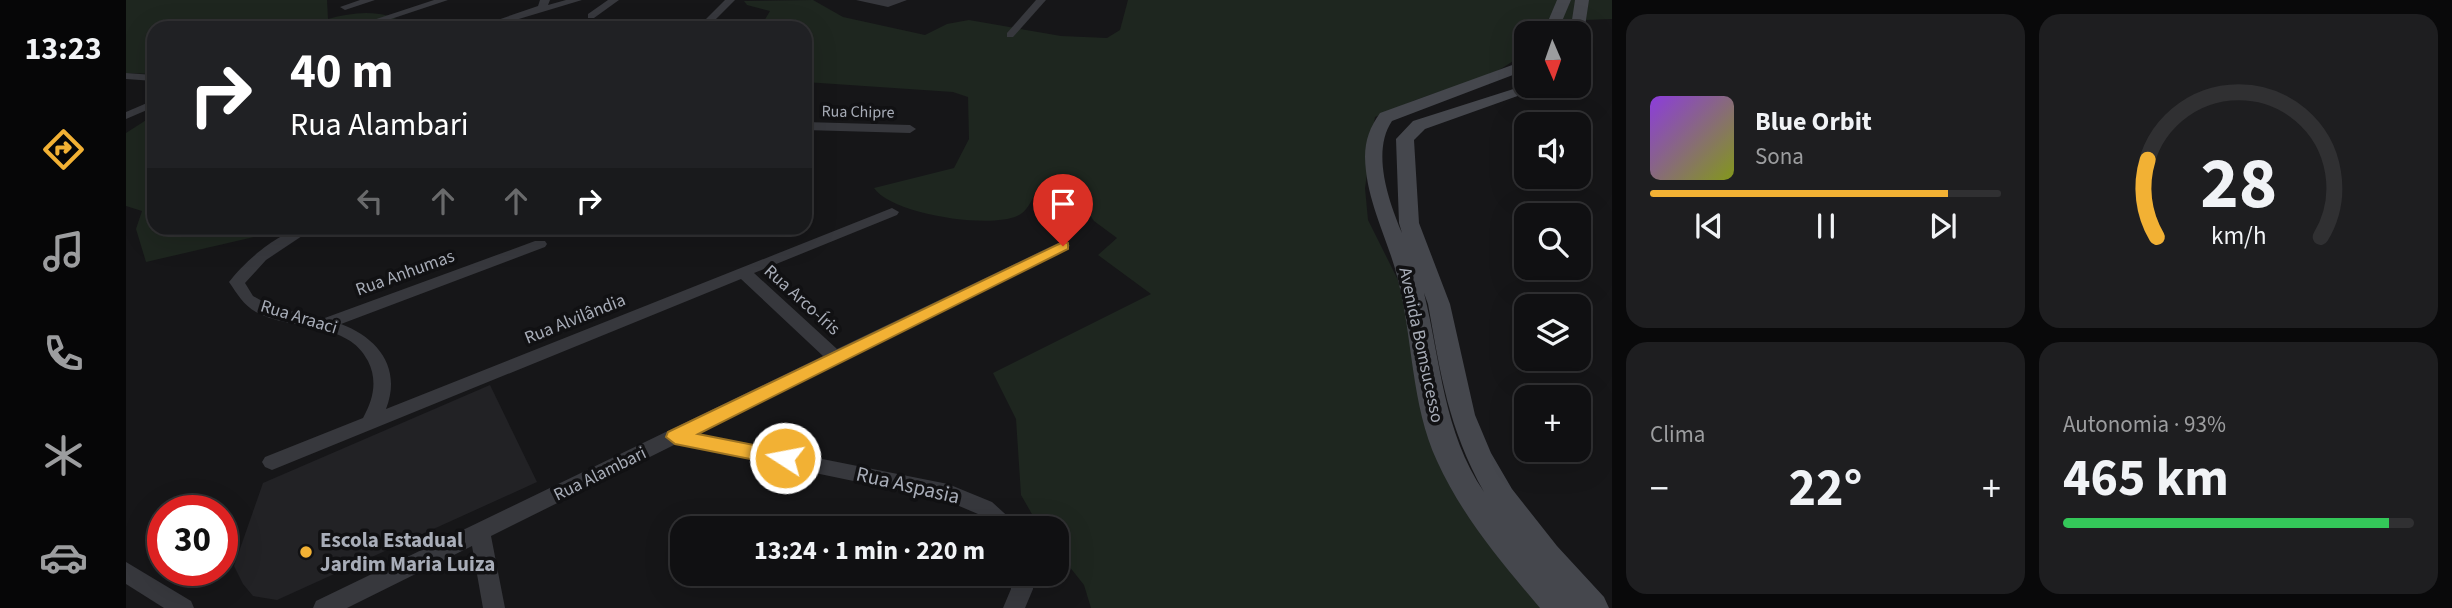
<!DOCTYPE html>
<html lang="pt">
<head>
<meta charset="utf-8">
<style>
	body { margin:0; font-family:"Source Sans 3",sans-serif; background:#1e1e20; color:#f1f3f6; height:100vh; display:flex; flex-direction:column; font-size:26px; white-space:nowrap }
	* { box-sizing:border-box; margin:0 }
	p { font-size:23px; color:#9c9d9f }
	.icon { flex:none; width:38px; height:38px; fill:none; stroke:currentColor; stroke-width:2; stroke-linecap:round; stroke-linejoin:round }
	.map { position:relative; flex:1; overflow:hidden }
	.drawer { display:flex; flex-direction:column; gap:14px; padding:14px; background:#09090a; width:840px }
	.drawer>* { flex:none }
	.banner { position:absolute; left:21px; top:21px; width:665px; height:214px; border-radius:21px; box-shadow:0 7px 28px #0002,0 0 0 2px #303032; background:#202124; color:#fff; overflow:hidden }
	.needle { width:46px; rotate:178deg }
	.controls { position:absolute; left:1388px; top:21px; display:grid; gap:14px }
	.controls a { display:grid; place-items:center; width:77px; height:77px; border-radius:14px; background:#101012; box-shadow:0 7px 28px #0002,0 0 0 2px #303032; font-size:35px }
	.speed { position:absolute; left:21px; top:495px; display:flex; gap:14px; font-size:35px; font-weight:700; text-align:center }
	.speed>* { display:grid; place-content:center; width:91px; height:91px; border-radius:50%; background:#101012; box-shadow:0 7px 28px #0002,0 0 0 2px #303032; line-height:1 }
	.speed .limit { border:10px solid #d22; background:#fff; color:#111 }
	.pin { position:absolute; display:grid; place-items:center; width:60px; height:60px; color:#fff; margin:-72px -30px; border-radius:50% 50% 50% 0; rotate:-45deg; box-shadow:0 0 7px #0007 }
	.pin .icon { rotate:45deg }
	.me { position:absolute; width:77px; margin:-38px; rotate:281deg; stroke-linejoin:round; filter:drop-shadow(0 0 5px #0008) }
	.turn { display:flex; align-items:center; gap:24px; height:147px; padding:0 28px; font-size:32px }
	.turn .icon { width:91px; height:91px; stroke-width:2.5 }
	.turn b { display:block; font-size:49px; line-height:60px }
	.lanes { display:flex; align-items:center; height:66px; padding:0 28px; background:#0003; justify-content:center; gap:35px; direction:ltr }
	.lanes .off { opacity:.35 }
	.big { font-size:52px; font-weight:700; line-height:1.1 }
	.drawer .widget { flex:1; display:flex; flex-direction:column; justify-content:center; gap:10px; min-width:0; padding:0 24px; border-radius:21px; background:#1e1e20 }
	.drawer .dial { align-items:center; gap:0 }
	.dial svg { height:182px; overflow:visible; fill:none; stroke:#303032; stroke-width:7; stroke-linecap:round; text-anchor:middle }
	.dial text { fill:#f1f3f6; stroke:none }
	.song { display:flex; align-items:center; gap:21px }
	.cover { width:84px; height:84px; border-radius:10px; background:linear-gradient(135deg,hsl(270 70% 55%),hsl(70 70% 35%)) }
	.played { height:7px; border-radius:4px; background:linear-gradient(90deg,#f2b134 85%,#303032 85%) }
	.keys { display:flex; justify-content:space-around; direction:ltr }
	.heat { display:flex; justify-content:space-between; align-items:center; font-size:38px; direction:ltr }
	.charge { height:10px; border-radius:5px; background:linear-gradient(90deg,#34c759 93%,#303032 0) }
	.drawer .tiles { flex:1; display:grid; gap:14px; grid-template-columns:repeat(2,1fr) }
	.trip { position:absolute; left:544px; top:516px; width:399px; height:70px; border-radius:21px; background:#101012; box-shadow:0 7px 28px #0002,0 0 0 2px #303032; font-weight:700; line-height:70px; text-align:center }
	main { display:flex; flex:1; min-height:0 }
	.dock { display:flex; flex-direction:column; width:126px; justify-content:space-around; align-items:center; background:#060607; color:#9c9d9f }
	.dock .icon { width:49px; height:49px }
	.dock .on { color:#f2b134 }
	.dock b { font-size:32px; color:#f1f3f6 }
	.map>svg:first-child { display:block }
	.built { fill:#222225 }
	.green { fill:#1e261f }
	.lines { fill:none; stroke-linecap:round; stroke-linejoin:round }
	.street { fill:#37383d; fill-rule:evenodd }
	.secondary { fill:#45474d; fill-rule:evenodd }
	.route { fill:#f2b134; stroke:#9d7322; stroke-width:2 }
	.poi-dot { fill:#f2b134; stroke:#111113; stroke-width:2.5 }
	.labels { text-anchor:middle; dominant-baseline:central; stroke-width:7; stroke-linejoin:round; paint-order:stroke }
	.far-street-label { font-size:16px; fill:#a8adb8; stroke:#111113 }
	.street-label { font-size:18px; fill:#a8adb8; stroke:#111113 }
	.near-street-label { font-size:21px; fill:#a8adb8; stroke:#111113 }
	.near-poi-label { font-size:21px; font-weight:bold; fill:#a8adb8; stroke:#111113; text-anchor:start }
</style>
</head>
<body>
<main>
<nav class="dock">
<b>13:23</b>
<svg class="icon on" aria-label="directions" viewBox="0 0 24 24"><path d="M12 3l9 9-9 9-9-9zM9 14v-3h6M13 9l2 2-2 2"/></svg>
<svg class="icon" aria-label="music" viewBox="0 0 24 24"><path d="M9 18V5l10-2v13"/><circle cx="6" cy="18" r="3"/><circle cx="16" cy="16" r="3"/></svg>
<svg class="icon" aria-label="phone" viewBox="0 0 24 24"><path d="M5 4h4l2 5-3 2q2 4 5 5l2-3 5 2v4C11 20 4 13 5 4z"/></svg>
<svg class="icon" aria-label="climate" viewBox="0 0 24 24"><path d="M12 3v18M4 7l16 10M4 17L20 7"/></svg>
<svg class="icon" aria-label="car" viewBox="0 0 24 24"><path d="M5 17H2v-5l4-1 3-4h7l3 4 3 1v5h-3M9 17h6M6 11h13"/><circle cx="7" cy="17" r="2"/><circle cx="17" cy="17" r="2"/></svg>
</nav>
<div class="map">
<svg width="1486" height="608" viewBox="0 0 1486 608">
	<rect width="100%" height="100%" fill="#161618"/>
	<!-- built -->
	<polygon class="built" points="364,385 411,482 151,600 127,596 117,584 108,566 137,483"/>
	<!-- green -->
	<g class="green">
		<path d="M 0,0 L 201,0 L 202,19 C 229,12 258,8 282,26 L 28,28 L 28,74 L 0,73 Z"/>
		<path d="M 687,0 L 717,17 L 799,35 L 821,24 L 843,20 L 935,36 L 981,38 L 994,30 L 1002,0 L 1486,0 L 1486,19 L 1404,22 L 1403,33 L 1400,33 L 1400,49 C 1375,77 1335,84 1301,96 C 1283,102 1266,110 1249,117 L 1239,188 L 1242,220 L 1279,294 L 1318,471 L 1421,608 L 965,608 L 958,585 L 931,551 L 931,528 L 914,528 L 895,495 L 890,419 L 867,373 L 1025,294 L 972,255 L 991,238 L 968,221 L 946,188 L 910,191 C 906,200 901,212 891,216 C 863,229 765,214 748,188 L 828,168 L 843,139 L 842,97 L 827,92 L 679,82 L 679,28 L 634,28 L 644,11 L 621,5 L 618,1 Z"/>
		<polygon points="28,115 28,228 167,228 20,262 10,229 16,211 0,206 0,133"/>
	</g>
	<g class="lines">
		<!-- street -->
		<g class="street">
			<polygon points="234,0 249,0 219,10 214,7"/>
			<polygon points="308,0 322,0 238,28 229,26"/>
			<polygon points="414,0 424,0 422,5 440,0 456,0 363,28 348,28 412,6"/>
			<polygon points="482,0 493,0 468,18 462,18 462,14"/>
			<polygon points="599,0 609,0 581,28 571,28"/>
			<polygon points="730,0 781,0 762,7"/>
			<polygon points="910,0 920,0 887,37 881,37 881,33"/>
			<polygon points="0,73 28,75 28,81 0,79"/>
			<polygon points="28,100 28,107 0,119 0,112"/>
			<polygon points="679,122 784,125 790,129 784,133 679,130"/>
			<path d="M 766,208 L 773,212 L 771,215 L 628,273 L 711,349 L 932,243 L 942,243 L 944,246 L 571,434 L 822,484 L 866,502 L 888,522 L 891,528 L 867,528 L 852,514 L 819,500 L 550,444 L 365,536 L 379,608 L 357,608 L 346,546 L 221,608 L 187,608 L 190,601 L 697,356 L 615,279 L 146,470 L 139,467 L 136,462 L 139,457 L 237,418 C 247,400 252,381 242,361 C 222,321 167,331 132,313 C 118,306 112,295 103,282 C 119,261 156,228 183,228 L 182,232 L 140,260 L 119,283 L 127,296 L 145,306 L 196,319 L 409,241 L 419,241 L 421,244 L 419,247 L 215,324 C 252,338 276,368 260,409 Z"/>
			<polygon points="0,562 65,601 68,608 38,608 0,584"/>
			<polygon points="885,574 907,574 907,589 899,608 877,608 885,589"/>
		</g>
		<!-- secondary -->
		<g class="secondary">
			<polygon points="1431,0 1445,0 1431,33 1417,33"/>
			<polygon points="1449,0 1463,0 1458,33 1452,37 1452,33 1444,33"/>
			<path d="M 1400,60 L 1400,70 L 1266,121 C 1245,152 1263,202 1276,233 L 1273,223 L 1270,139 L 1287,121 L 1400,85 L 1420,86 L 1299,129 L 1288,140 L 1293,223 L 1324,304 L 1349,415 L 1365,453 L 1386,489 L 1431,546 L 1478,597 L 1483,608 L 1414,608 C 1375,562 1336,516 1311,461 C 1285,404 1287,339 1272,280 C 1262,238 1240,202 1239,157 C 1239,140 1244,127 1254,113 ZM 1298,293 L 1302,304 C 1315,376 1322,427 1358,492 C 1317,431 1315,362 1298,293 Z"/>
		</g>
	</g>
	<!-- route -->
	<polygon class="route" points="937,242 942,243 942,249 572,434 659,451 666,453 668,458 666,464 659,466 549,444 540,437 542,432"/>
	<!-- markers -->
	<circle class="poi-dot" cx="180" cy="552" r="7"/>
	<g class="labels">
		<!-- far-street labels -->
		<g class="far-street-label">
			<text transform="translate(732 112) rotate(1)">Rua Chipre</text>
		</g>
		<!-- street labels -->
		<g class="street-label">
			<text transform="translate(279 273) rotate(-20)">Rua Anhumas</text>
			<text transform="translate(676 300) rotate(42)">Rua Arco-Íris</text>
			<text transform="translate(173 317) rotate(17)">Rua Araaci</text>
			<text transform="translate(449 319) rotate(-22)">Rua Alvilândia</text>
			<text transform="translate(1295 345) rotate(78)">Avenida Bomsucesso</text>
			<text transform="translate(474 474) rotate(-26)">Rua Alambari</text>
		</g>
		<!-- near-street labels -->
		<g class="near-street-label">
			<text transform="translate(782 485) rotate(13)">Rua Aspasia</text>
		</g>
		<!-- near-poi labels -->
		<g class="near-poi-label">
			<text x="194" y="540">Escola Estadual<tspan x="194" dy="24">Jardim Maria Luiza</tspan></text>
		</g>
	</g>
</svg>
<div class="controls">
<a><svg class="needle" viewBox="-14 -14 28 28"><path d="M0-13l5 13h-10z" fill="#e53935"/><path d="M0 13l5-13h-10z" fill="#9c9d9f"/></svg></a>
<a><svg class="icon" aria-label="sound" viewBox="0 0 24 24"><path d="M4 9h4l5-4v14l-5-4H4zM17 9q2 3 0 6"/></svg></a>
<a><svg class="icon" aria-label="search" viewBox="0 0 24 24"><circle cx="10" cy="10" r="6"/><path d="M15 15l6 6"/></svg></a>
<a><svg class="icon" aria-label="layers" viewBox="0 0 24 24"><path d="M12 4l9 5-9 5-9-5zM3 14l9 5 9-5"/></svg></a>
<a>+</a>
</div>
<div class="speed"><div class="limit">30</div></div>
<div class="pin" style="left:937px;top:246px;background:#d93025"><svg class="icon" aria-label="arrive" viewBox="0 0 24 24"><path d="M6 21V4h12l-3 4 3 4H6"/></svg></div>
<svg class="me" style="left:659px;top:458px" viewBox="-20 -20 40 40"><circle r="17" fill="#f2b134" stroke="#fff" stroke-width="3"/><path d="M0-11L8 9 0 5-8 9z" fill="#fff"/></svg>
<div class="trip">13:24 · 1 min · 220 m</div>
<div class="banner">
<div class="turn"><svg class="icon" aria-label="right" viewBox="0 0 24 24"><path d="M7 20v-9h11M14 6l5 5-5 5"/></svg><div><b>40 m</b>Rua Alambari</div></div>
<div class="lanes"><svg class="icon off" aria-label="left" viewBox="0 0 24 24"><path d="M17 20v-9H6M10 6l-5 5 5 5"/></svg><svg class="icon off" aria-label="ahead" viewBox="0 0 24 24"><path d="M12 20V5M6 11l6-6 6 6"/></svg><svg class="icon off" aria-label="ahead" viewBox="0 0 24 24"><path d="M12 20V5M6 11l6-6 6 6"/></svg><svg class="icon" aria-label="right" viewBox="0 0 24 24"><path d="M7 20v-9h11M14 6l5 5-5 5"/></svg></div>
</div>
</div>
<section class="drawer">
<div class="tiles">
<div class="widget">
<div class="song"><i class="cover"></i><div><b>Blue Orbit</b><p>Sona</p></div></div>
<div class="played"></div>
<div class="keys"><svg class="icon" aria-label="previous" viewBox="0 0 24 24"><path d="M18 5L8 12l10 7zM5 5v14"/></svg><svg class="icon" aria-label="pause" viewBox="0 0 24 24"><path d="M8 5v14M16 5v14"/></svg><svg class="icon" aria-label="next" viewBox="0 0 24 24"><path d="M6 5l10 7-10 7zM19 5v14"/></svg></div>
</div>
<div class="widget dial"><svg viewBox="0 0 100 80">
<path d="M14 69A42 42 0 1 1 86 69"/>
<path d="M14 69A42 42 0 0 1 10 35" stroke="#f2b134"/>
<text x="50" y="56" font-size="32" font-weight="700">28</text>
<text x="50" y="72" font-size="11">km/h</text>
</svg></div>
<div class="widget"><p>Clima</p>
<div class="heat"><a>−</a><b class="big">22°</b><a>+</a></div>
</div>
<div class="widget"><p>Autonomia · 93%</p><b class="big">465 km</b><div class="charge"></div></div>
</div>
</section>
</main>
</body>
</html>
